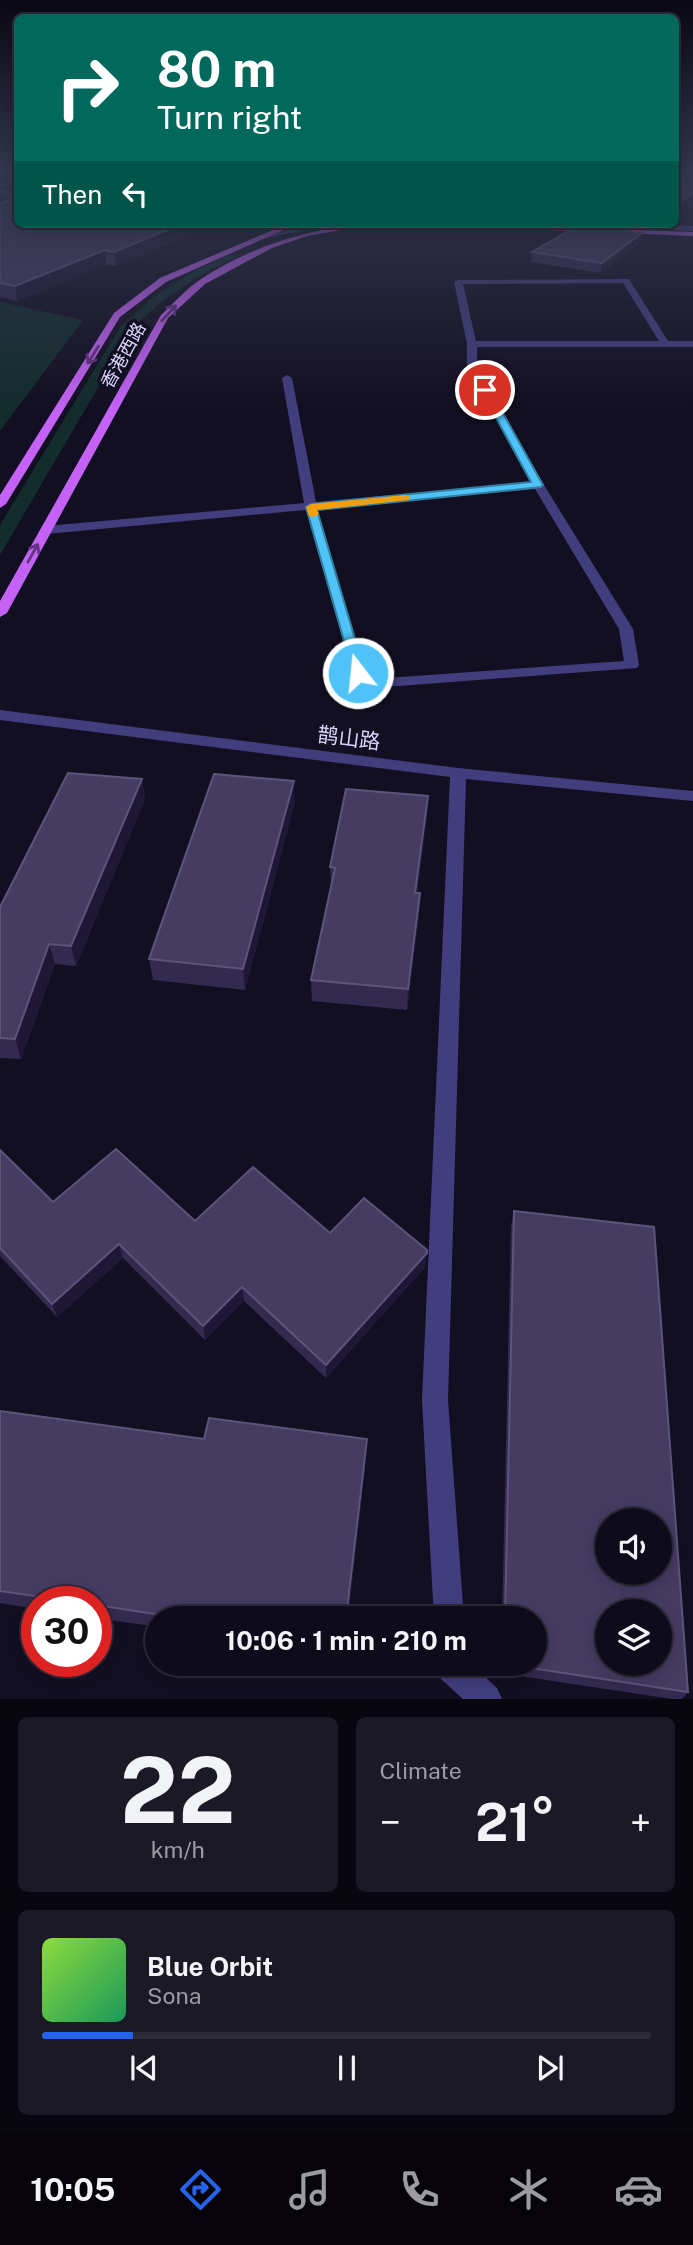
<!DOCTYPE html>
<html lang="en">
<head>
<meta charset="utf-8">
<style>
	body { margin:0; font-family:"Public Sans","Noto Sans SC",sans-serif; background:#1c1927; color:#f1f3f6; height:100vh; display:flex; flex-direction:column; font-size:26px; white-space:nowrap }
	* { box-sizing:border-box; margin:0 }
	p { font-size:23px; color:#9b9ba2 }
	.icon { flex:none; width:38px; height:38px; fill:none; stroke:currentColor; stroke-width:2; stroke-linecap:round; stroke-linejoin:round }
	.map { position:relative; height:1699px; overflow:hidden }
	.details { display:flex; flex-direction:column; gap:18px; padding:18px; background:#08060e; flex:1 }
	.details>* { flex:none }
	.top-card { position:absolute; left:14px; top:14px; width:665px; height:214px; border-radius:10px; box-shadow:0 4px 18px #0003,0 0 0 2px #2e2b39; background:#00695c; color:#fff; overflow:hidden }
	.controls { position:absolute; left:595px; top:1508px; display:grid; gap:14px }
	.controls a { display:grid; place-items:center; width:77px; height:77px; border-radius:50%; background:#0e0b1a; box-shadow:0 4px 18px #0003,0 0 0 2px #2e2b39; font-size:35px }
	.speed { position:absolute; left:21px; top:1586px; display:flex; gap:14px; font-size:35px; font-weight:700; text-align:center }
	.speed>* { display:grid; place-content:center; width:91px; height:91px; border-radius:50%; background:#0e0b1a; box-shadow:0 4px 18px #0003,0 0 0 2px #2e2b39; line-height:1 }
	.speed .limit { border:10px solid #d22; background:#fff; color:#111 }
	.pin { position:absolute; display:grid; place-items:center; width:60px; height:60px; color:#fff; margin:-30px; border:4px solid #fff; border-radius:50%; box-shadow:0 2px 7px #0007 }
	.me { position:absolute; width:77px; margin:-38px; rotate:344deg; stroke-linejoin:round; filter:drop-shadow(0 0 5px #0008) }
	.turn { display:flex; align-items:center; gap:24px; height:147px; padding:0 28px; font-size:32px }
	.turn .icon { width:91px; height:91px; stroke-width:2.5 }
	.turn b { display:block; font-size:49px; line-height:60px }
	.then { display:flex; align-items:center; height:66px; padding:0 28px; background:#0003; gap:14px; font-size:26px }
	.big { font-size:52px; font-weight:700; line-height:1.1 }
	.details .widget { flex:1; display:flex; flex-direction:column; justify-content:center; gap:10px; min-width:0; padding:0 24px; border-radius:10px; background:#1c1927 }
	.details .dial { align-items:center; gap:0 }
	.dial b { font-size:91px; line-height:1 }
	.song { display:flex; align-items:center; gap:21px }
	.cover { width:84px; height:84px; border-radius:10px; background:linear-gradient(135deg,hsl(90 70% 55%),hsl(150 70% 35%)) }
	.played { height:7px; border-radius:4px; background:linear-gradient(90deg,#2563eb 15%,#2e2b39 15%) }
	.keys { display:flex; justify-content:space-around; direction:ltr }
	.heat { display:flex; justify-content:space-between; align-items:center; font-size:38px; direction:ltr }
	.details .tiles { flex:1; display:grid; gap:18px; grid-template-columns:1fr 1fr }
	.widget:last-child { grid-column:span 2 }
	.trip { position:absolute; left:145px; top:1606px; width:402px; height:70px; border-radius:35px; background:#0e0b1a; box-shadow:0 4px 18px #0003,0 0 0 2px #2e2b39; font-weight:700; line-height:70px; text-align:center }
	.tabs { display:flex; height:112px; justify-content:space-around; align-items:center; background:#06040a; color:#9b9ba2 }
	.tabs .icon { width:49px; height:49px }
	.tabs .selected { color:#2563eb }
	.tabs b { font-size:32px; color:#f1f3f6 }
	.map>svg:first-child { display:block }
	.green { fill:#132c2c }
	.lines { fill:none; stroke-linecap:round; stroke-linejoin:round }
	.lane { fill:#423e7e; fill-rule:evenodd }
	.street { fill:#423e7e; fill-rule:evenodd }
	.primary { fill:#c362f5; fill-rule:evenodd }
	.wall { fill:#332a4f }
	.shaded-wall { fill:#1e1735 }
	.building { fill:#453c62; stroke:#5c547a; stroke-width:2; fill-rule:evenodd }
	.oneway { stroke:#623481 }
	.route { fill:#4fc3f7; stroke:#337fa1; stroke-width:2 }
	.slow { fill:#f59e0b }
	.labels { text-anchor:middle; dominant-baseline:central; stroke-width:7; stroke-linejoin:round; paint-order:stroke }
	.far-street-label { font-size:18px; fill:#dad4fc; stroke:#130f22 }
	.street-label { font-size:21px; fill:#dad4fc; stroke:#130f22 }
</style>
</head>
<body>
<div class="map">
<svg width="693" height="1699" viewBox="0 0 693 1699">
	<rect width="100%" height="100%" fill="#130f22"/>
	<!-- green -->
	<g class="green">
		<path d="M 228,255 L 238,256 C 198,275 166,296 134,326 L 0,555 L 0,525 L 121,326 L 155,296 L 194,271 Z"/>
		<polygon points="0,302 83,320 0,431"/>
	</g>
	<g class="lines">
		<!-- lane -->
		<g class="lane">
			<polygon points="0,189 18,194 18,198 0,193"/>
			<polygon points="321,224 337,224 265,238 261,236"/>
			<polygon points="565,224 693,227 693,231 569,226"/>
		</g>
		<!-- street -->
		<g class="street">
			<polygon points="18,181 18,185 0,188 0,184"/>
			<polygon points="633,224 693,226 693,230 637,226"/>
			<path d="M 629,279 L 668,341 L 693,341 L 693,347 L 477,347 L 477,367 L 544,485 L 633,629 L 639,665 L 637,668 L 386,687 L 353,676 L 306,510 L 46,534 L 40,530 L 46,526 L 304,503 L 282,378 L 287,375 L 292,378 L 316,502 L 531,482 L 467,367 L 467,344 L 454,282 L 458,280 ZM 623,283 L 659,341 L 476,341 L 463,284 ZM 535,489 L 619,629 L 624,661 L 387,678 L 365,670 L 317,509 Z"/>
			<polygon points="0,710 458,768 693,791 693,801 466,779 448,1400 464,1619 434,1619 422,1400 450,777 0,720"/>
			<polygon points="436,1664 471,1664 497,1688 502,1699 463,1699 441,1679"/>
		</g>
		<!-- primary -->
		<g class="primary">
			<polygon points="287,224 297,224 166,282 120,317 6,504 0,508 0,495 114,313 160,278"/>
			<path d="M 357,224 L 375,224 L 307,236 L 272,248 L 205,284 L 168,318 L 7,613 L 0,617 L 0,601 L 161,315 C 174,303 187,288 201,279 C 253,246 297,233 357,224 Z"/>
			<polygon points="451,224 693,232 693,236 455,226"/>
		</g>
	</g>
	<!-- wall -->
	<g class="wall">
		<polygon points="0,203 18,224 191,224 192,234 116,266 106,265 17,301 0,297"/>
		<polygon points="636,232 640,243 601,273 531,262 532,252"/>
		<polygon points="142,779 145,799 76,966 55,964 21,1059 0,1058 0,907"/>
		<polygon points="295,802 245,990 153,980 149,959"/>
		<polygon points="427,817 417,893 419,915 407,1010 312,1001 311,980 331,887 330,867"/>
		<polygon points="0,1150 53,1202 195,1221 330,1233 425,1267 326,1378 244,1301 205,1340 123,1258 57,1317 0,1256"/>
		<polygon points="514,1211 688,1692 682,1699 672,1699 500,1673 500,1664 536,1664 536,1619 502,1619 511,1226"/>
		<polygon points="0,1411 204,1439 366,1456 348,1619 158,1619 158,1627 96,1618 96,1601 37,1601 37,1609 0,1603"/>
		<polygon points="303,1664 342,1664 342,1670"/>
	</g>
	<!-- shaded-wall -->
	<g class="shaded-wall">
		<polygon points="693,193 693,201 676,212 676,203"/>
		<polygon points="181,224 191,224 192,234 116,266 114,252"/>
		<polygon points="642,233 640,243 601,273 602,263"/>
		<polygon points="105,250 106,265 17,301 15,286"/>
		<polygon points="142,779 145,799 76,966 71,946"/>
		<polygon points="294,781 295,802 245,990 243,969"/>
		<polygon points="428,796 427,817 414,914 415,893"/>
		<polygon points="420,893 419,915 407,1010 408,989"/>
		<polygon points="49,944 55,964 21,1059 15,1039"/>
		<polygon points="119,1244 123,1258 57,1317 52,1304"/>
		<polygon points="427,1253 425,1267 326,1378 326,1365"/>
		<polygon points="242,1287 244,1301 205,1340 203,1326"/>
		<polygon points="367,1439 366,1456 348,1619 346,1619"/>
	</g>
	<!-- building -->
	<g class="building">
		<polygon points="676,172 693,172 693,193 676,203"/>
		<polygon points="18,198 18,224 181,224 114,252 105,250 15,286 0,283 0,203"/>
		<polygon points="581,224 636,227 628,231 642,233 602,263 532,252"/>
		<polygon points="68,773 142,779 71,946 49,944 15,1039 0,1038 0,907"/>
		<polygon points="214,774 294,781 243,969 149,959"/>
		<polygon points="346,789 428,796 415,893 420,893 408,989 311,980 335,868 330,867"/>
		<polygon points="116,1149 195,1221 253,1167 330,1233 364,1198 427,1250 427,1253 326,1365 242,1287 203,1326 119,1244 52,1304 0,1248 0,1150 53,1202"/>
		<path d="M 514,1211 L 654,1227 L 688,1692 L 505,1664 L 536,1664 L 536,1619 L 505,1619 ZM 607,1521 L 660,1521 L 660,1573 L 607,1573 ZM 607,1612 L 660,1612 L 660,1664 L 607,1664 Z"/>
		<polygon points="0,1411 204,1439 209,1418 367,1439 346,1619 166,1619 167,1616 96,1605 96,1601 70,1601 0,1591"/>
	</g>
	<!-- one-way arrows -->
	<defs><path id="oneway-shaft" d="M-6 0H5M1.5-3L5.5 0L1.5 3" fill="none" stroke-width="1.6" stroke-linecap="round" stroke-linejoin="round" transform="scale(1.75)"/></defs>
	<g class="oneway">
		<use href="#oneway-shaft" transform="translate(169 313) rotate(-47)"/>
		<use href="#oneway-shaft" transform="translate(93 355) rotate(122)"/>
		<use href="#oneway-shaft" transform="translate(33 553) rotate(-61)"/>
	</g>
	<!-- sky -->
	<linearGradient id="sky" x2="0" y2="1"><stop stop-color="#0a0813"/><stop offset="0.42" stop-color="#33374f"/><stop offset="1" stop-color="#33374f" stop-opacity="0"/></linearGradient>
	<rect width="693" height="409" fill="url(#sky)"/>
	<!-- route -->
	<polygon class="route" points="485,388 490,390 543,485 541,487 317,510 365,673 358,677 354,676 306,507 311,504 531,482 481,390"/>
	<!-- slow -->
	<polygon class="slow" points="405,495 409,496 409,500 317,510 319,514 313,517 309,516 306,507 311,504"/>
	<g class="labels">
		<!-- far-street labels -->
		<g class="far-street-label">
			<text transform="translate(123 355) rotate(-61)">香港西路</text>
		</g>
		<!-- street labels -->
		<g class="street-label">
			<text transform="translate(349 738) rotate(7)">鹊山路</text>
		</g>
	</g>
</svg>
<div class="controls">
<a><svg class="icon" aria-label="sound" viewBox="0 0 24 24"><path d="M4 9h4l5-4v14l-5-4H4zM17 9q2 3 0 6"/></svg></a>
<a><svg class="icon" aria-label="layers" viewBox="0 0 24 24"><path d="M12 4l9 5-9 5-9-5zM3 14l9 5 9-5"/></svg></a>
</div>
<div class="speed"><div class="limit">30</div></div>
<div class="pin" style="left:485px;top:390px;background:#d93025"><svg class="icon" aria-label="arrive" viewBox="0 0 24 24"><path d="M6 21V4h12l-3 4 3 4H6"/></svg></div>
<svg class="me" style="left:358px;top:673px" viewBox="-20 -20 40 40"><circle r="17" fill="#4fc3f7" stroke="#fff" stroke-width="3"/><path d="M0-11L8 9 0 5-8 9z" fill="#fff"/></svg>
<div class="trip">10:06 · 1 min · 210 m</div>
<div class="top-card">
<div class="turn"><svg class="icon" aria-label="right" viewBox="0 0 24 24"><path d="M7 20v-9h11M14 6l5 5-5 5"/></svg><div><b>80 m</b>Turn right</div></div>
<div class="then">Then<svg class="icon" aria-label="left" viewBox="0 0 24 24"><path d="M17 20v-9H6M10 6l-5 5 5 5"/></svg></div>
</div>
</div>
<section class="details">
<div class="tiles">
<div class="widget dial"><b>22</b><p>km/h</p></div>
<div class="widget"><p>Climate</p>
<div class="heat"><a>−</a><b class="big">21°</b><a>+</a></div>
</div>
<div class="widget">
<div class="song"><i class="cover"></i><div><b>Blue Orbit</b><p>Sona</p></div></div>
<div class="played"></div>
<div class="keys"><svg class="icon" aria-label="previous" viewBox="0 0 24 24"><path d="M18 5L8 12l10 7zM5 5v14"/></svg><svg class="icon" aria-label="pause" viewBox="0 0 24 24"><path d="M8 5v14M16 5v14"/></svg><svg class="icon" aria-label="next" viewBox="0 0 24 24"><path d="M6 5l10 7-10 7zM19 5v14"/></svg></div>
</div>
</div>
</section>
<nav class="tabs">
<b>10:05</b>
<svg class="icon selected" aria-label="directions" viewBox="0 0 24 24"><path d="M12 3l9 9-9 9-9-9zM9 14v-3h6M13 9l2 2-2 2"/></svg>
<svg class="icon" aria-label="music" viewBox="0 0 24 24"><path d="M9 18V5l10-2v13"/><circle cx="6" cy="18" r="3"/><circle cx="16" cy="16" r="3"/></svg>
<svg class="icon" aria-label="phone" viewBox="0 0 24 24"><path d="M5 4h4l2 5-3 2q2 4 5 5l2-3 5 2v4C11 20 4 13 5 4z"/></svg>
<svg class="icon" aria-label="climate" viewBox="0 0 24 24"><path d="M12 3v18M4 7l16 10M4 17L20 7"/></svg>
<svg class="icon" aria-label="car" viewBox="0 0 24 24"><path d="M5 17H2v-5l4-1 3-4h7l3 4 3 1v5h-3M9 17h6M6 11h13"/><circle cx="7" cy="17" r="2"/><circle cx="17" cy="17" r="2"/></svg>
</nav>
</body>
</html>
